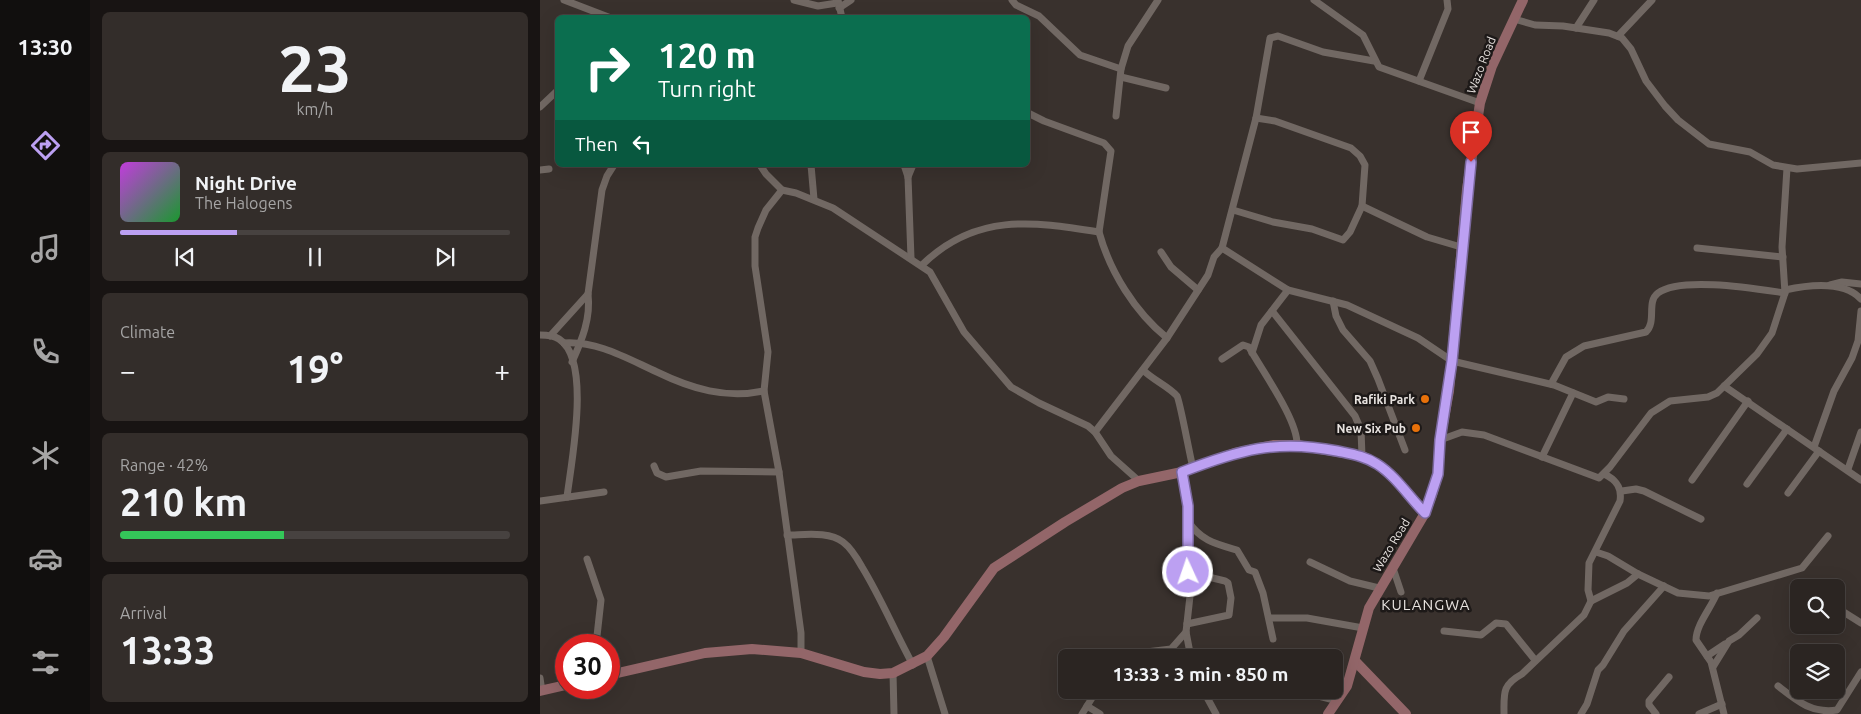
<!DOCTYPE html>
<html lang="en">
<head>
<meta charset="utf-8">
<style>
	body { margin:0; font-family:Ubuntu,sans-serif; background:#332d2a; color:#f1f3f6; height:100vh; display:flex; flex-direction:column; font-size:19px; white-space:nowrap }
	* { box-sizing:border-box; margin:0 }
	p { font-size:16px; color:#a6a5a5 }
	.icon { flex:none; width:28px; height:28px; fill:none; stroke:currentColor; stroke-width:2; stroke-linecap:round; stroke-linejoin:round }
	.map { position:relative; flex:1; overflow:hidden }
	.panel { display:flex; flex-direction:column; gap:12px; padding:12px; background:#181413; width:450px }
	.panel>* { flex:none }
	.hud { position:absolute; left:15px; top:15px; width:475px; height:152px; border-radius:8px; box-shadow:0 5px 20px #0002,0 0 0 1px #474240; background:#0b6e4f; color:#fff; overflow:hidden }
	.tools { position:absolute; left:1250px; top:579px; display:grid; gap:10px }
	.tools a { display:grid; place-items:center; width:55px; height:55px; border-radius:8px; background:#2b2522; box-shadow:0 5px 20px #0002,0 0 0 1px #474240; font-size:25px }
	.speed { position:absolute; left:15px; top:634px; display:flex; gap:10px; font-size:25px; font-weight:700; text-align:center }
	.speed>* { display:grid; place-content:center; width:65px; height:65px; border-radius:50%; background:#2b2522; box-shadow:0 5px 20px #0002,0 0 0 1px #474240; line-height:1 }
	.speed .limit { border:8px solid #d22; background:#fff; color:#111 }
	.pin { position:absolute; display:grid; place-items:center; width:42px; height:42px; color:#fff; margin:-51px -21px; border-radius:50% 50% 50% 0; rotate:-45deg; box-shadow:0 0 5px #0007 }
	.pin .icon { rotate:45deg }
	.me { position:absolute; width:55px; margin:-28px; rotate:357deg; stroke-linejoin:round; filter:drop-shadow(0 0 4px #0008) }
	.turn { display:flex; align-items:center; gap:18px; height:105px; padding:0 20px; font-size:22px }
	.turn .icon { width:65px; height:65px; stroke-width:2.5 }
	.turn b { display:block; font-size:35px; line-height:42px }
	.then { display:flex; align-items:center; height:48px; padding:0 20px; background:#0003; gap:10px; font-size:19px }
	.big { font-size:38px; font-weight:700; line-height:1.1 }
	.panel .tile { flex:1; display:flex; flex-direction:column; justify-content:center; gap:8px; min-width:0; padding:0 18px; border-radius:8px; background:#332d2a }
	.panel .dial { align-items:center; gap:0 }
	.dial b { font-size:65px; line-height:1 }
	.song { display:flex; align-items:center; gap:15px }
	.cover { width:60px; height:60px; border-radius:8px; background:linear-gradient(135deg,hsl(290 70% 55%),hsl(130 70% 35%)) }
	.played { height:5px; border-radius:2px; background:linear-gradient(90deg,#bca0f2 30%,#474240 30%) }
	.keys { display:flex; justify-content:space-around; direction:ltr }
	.heat { display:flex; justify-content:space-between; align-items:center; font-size:28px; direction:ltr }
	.charge { height:8px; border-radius:4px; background:linear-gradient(90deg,#34c759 42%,#474240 0) }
	.trip { position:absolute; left:518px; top:649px; width:285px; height:50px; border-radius:8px; background:#2b2522; box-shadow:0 5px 20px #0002,0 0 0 1px #474240; font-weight:700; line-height:50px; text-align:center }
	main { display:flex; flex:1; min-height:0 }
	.tab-bar { display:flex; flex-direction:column; width:90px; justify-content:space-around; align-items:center; background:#110f0e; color:#a6a5a5 }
	.tab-bar .icon { width:35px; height:35px }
	.tab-bar .active { color:#bca0f2 }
	.tab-bar b { font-size:22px; color:#f1f3f6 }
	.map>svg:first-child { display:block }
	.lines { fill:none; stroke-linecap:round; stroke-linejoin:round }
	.street { stroke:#716863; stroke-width:7 }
	.secondary { stroke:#936669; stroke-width:10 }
	.route-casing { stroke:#7a689d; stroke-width:12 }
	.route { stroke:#bca0f2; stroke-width:9 }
	.food-dot { fill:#e8710a; stroke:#1d1918; stroke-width:2 }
	.labels { text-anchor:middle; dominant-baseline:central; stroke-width:5; stroke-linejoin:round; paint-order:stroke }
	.street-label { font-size:12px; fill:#e8e3e0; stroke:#1d1918 }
	.poi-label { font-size:12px; font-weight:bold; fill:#e8e3e0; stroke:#1d1918; text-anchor:end }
	.quarter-label { font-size:15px; letter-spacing:1px; fill:#e8e3e0; stroke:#1d1918 }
</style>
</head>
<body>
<main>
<nav class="tab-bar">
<b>13:30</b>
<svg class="icon active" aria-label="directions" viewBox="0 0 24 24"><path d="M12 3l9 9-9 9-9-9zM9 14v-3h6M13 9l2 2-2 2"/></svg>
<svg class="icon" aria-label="music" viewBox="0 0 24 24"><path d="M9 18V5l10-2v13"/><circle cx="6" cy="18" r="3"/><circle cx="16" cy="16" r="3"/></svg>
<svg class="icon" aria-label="phone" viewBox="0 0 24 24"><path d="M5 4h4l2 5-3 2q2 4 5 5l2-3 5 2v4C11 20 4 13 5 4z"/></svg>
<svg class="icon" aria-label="climate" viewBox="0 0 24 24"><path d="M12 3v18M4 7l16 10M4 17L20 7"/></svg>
<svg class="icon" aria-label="car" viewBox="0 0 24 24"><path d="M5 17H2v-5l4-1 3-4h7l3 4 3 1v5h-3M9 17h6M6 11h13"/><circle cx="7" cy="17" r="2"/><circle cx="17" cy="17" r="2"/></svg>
<svg class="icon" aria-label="filters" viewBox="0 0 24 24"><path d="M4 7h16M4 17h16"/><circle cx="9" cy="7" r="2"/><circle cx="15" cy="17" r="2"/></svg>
</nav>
<section class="panel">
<div class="tile dial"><b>23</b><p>km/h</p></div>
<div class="tile">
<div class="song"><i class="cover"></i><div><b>Night Drive</b><p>The Halogens</p></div></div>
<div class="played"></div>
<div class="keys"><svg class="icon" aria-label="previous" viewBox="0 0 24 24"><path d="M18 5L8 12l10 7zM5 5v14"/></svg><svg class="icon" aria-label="pause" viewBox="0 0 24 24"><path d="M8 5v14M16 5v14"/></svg><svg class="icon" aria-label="next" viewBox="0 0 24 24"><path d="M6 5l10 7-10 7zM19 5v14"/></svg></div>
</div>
<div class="tile"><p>Climate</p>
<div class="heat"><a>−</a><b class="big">19°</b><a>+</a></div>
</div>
<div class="tile"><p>Range · 42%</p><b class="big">210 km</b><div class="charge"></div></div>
<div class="tile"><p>Arrival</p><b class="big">13:33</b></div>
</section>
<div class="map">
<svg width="1321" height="714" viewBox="0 0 1321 714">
	<rect width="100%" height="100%" fill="#39312d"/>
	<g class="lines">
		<!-- street -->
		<g class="street">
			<polyline points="24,0 71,18"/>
			<polyline points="254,0 278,6 297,3"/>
			<polyline points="298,0 302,18"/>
			<polyline points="472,0 476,5 499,16 540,55 581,69"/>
			<polyline points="774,0 823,35 839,67 940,103"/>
			<polyline points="299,8 311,0"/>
			<polyline points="974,19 995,25 1023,26 1069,33 1082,38 1091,49 1106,81 1125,106 1138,120 1169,144 1210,152 1233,165 1257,169 1321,163"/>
			<polyline points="1036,28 1054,0"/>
			<polyline points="1078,36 1112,0"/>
			<polyline points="581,77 626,88"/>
			<polyline points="879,81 908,9 907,0"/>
			<polyline points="0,107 18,90"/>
			<path d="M 488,113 L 504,121 L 564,143 L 571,151 L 559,232 C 570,272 595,312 627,338"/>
			<polyline points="576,116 581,69 588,46 618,0"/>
			<polyline points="220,165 226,174 242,190 256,193 293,208 390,272 424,332 471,387 499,403 548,426 555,432 571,456 599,481"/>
			<polyline points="271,165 274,199"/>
			<polyline points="364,165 368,177 371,258"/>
			<polyline points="0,170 9,169"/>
			<polyline points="368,177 373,165"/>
			<polyline points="242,190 226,210 218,228 215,237 215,266 228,352 224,391 239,472 261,633 261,653"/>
			<polyline points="822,206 887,237 921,247"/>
			<polyline points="693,210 733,222 772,229 803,240 810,232 822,206 825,165 820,156 811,148 735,121 716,118"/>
			<polyline points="682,248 748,290 807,305 878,338 912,361 1014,385 1056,402 1068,397 1084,399"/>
			<polyline points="1157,248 1243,257"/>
			<polyline points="621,252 631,267 658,290"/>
			<path d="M 382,265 C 435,213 492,221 559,232"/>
			<polyline points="1290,285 1302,282 1321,284"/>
			<path d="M 1245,290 C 1268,285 1303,280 1321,299"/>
			<polyline points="793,301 796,316 803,330 830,361 838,379 865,450"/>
			<polyline points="732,311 815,416 821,430 822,456"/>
			<path d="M 0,335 C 6,335 13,335 19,339 C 52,360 31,463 27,497"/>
			<polyline points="10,336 48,294 62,190 67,176 74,165"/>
			<path d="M 24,343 C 58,341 86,358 117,372 C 152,389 186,399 224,391"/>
			<polyline points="712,353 721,325 748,290"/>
			<path d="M 682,359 L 703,345 L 709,347 C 722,371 758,420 757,445"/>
			<path d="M 32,362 C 42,340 51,318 48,294"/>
			<path d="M 603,370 C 613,380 628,386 637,396 C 640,401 650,457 653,468"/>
			<path d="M 1011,384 L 1026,357 L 1044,346 L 1106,332 C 1117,321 1106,302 1118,293 C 1141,276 1217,289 1245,293"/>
			<polyline points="1184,386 1321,480"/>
			<polyline points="555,432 627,338 668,275 674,257 682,248 716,118 730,38 738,36 783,52 834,61"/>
			<polyline points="900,440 922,432 944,435 1059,478 1070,467 1111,413 1130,401 1168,397 1177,393 1217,354 1232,333 1245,293 1242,247 1247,168"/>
			<polyline points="1274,447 1294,391 1312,358 1318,341 1321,311"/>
			<polyline points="1002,457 1033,393"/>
			<polyline points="114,466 117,473 126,477 161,471 239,472"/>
			<polyline points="1308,469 1321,432"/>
			<polyline points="642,472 648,506 646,555 650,596 646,632 651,658"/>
			<polyline points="1152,480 1208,401"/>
			<polyline points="1207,484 1247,429"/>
			<polyline points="1082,491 1096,489 1104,491 1161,519"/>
			<polyline points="1248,493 1279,451"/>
			<polyline points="0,501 64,492"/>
			<path d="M 648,521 C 661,541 676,544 697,550 L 709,570 L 715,572 L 723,593 L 733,639"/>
			<path d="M 247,535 C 264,535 289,531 303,542 C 311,548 317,558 322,567 C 341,598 355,632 373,665"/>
			<polyline points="1056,552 1068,556 1098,574 1138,593 1169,596 1262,568 1288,536"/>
			<polyline points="47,559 61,600 56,645"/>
			<polyline points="770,562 810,581 839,588"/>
			<polyline points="853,568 861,592"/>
			<path d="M 1177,593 C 1171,608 1156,625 1156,640 L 1171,662 L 1184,714"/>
			<polyline points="1051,601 1087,583 1098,574"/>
			<polyline points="1302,611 1321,623"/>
			<polyline points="730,618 767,618 823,628"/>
			<polyline points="647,624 689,615 691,598 688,583 685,581 648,572"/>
			<polyline points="904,631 941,635 956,623 966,624 995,660"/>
			<polyline points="387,656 405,714"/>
			<polyline points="1167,656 1185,644"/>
			<polyline points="589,658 598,653 631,649 646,632"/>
			<polyline points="686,658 698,658"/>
			<polyline points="1173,667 1189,641 1199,635 1217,618"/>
			<polyline points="353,673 354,714"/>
			<polyline points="0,678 2,691"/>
			<path d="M 1238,686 C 1257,701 1272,714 1297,710 L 1321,672"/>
			<polyline points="663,690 676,714"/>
			<polyline points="755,690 798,701"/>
			<polyline points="547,706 560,714"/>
			<polyline points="542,714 557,690"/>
			<path d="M 964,714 C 964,693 962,685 982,674 L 1044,615 L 1051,601 L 1048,590 L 1049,563 L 1080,501 C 1082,488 1077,480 1064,474"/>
			<polyline points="1041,714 1047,704 1058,670 1063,665 1084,631 1124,586"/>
			<polyline points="1116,714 1109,705 1109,701 1129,677"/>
			<polyline points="1159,714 1182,704"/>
		</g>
		<!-- secondary -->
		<g class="secondary">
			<polyline points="815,661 866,714"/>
			<polyline points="69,675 165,653 212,649 261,653 324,672 340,674 353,673 387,656 404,637 454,568 525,522 582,488 599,481 642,472 695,453 734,445 757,445 822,456 837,464 853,477 885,513"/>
			<polyline points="0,691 26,685"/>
			<polyline points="788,714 807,686 829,608 885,513 892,495 898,474 900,440 909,391 927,189 940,103 952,66 983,0"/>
		</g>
	</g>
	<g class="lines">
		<!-- route casing -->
		<g class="route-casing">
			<path id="route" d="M 648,572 L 648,506 L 642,472 C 699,450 736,439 797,451 C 811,454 825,456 837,464 C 856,476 869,497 885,513 L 898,474 L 900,440 L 912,361 L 931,162"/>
		</g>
		<!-- route -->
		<use href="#route" class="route"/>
	</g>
	<!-- markers -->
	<g class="food-dot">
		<circle cx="885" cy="399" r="5"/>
		<circle cx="876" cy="428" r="5"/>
	</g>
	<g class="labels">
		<!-- street labels -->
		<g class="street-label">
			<text transform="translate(941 65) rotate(-69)">Wazo Road</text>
			<text transform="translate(851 545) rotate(-59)">Wazo Road</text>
		</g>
		<!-- poi labels -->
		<g class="poi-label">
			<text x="875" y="399">Rafiki Park</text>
			<text x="866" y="428">New Six Pub</text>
		</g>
		<!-- quarter labels -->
		<g class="quarter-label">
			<text x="886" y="604">KULANGWA</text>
		</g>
	</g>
</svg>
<div class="tools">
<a><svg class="icon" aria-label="search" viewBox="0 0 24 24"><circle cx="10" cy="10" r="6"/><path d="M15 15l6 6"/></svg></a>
<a><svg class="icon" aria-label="layers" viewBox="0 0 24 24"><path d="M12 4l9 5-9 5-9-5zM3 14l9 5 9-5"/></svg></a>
</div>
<div class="speed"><div class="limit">30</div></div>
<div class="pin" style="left:931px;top:162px;background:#d93025"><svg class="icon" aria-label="arrive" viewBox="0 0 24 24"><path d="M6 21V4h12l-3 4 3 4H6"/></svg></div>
<svg class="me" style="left:648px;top:572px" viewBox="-20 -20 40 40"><circle r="17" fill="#bca0f2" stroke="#fff" stroke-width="3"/><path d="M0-11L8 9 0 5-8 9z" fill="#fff"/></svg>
<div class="trip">13:33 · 3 min · 850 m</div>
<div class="hud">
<div class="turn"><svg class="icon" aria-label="right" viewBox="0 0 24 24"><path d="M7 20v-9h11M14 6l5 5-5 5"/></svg><div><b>120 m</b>Turn right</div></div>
<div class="then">Then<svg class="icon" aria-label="left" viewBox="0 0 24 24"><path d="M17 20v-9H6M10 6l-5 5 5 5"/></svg></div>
</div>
</div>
</main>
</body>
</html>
